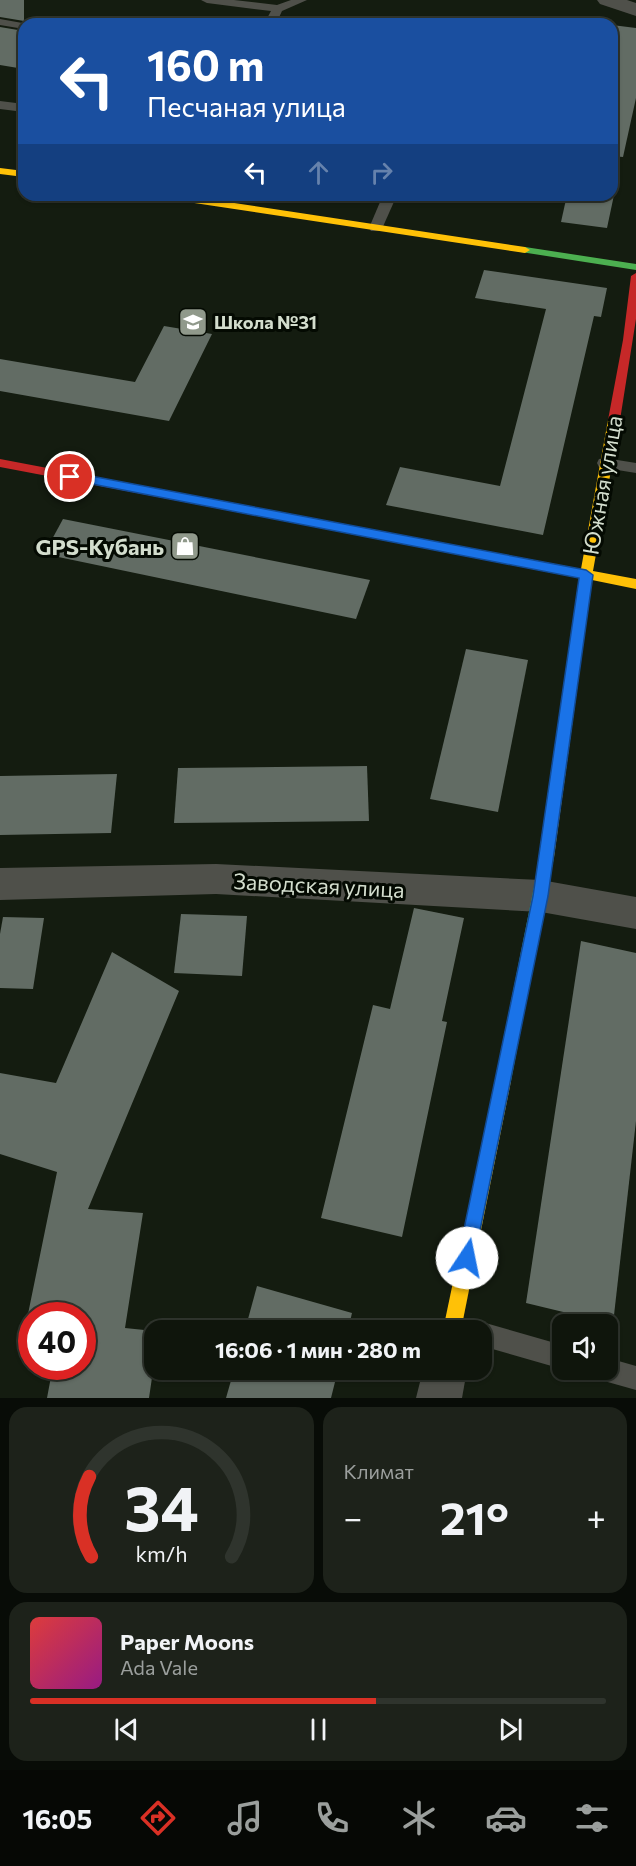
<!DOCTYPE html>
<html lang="ru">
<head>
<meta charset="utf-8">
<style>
	body { margin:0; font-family:Commissioner,sans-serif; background:#1d221a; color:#f1f3f6; height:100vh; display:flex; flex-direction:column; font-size:22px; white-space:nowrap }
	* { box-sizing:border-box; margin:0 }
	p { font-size:20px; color:#9b9f9d }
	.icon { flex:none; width:33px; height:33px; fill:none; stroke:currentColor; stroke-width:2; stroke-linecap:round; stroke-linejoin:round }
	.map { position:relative; height:1398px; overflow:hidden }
	.panel { display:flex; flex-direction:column; gap:9px; padding:9px; background:#080c07; flex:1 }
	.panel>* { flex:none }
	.banner { position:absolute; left:18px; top:18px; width:600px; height:183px; border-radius:18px; box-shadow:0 2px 4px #0004,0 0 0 2px #2f342d; background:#1a4fa0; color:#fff; overflow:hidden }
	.tools { position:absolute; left:552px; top:1314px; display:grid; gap:12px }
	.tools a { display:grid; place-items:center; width:66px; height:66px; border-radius:12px; background:#0f150c; box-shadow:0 2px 4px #0004,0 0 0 2px #2f342d; font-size:30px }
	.speed { position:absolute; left:18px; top:1302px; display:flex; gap:12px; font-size:30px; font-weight:700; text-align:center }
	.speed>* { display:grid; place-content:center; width:78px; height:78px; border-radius:50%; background:#0f150c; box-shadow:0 2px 4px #0004,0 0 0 2px #2f342d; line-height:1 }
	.speed .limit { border:9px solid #d22; background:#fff; color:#111 }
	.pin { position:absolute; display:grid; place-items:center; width:51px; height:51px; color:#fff; margin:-26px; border:3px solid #fff; border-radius:50%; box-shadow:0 2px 6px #0007 }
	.me { position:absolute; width:66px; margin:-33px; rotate:11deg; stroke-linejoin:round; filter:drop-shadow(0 0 4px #0008) }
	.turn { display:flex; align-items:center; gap:21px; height:126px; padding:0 30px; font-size:27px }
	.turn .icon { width:78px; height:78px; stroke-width:2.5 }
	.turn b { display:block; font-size:42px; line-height:51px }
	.lanes { display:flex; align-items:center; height:57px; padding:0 30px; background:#0003; justify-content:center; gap:30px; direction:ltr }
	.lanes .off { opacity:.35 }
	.big { font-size:45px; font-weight:700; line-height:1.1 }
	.panel .tile { flex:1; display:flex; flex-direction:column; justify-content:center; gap:9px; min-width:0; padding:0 21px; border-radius:18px; background:#1d221a }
	.panel .dial { align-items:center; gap:0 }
	.dial svg { height:156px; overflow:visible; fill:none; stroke:#2f342d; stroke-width:7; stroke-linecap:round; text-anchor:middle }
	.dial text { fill:#f1f3f6; stroke:none }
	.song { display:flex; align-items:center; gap:18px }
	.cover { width:72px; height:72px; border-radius:9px; background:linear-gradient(135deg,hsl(0 70% 55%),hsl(310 70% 35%)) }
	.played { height:6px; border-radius:3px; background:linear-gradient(90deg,#d93025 60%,#2f342d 60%) }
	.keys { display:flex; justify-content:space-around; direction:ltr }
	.heat { display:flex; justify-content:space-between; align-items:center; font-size:33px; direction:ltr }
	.panel .tiles { flex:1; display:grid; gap:9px; grid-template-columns:1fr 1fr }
	.tile:last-child { grid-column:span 2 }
	.trip { position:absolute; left:144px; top:1320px; width:348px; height:60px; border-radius:18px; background:#0f150c; box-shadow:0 2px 4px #0004,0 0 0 2px #2f342d; font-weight:700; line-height:60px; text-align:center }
	.menu { display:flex; height:96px; justify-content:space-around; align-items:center; background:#060805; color:#9b9f9d }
	.menu .icon { width:42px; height:42px }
	.menu .active { color:#d93025 }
	.menu b { font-size:27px; color:#f1f3f6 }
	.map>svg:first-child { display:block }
	.building { fill:#626c64 }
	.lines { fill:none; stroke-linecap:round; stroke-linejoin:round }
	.lane { fill:#4f504a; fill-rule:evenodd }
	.street { fill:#4f504a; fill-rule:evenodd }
	.fast { fill:#4caf50; fill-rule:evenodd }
	.slow { fill:#ffc107; fill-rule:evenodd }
	.jam { fill:#c62828; fill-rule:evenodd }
	.route { fill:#1a73e8; stroke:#114b97; stroke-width:1.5 }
	.labels { text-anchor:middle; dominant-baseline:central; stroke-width:6; stroke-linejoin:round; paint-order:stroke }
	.far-poi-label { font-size:18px; font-weight:bold; fill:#d3ddcd; stroke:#040a02; text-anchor:start }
	.street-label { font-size:22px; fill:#d3ddcd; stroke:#040a02 }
	.poi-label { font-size:22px; font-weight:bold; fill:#d3ddcd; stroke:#040a02; text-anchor:end }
</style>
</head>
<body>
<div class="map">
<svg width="636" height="1398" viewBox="0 0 636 1398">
	<rect width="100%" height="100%" fill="#141c10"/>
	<!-- building -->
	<g class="building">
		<polygon points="0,0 24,0 24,21 0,17"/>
		<polygon points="612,25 636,28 636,98 623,157 612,156"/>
		<polygon points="0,27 24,31 24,69 0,65"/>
		<polygon points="567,195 614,195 607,228 561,222"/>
		<polygon points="484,270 607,288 601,317 594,316 543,535 386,505 400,467 500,486 546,309 475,298"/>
		<polygon points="164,326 212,334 169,421 0,391 0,359 135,382"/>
		<polygon points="63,519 370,580 356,619 44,554"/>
		<polygon points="466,649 528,660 498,812 430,799"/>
		<polygon points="367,766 369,821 174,823 178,768"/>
		<polygon points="117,774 111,833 0,835 0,776"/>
		<polygon points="414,908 464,918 442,1021 447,1022 402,1237 321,1218 373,1005 390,1009"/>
		<polygon points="181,914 247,916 242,976 174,973"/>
		<polygon points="3,917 44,918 33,989 0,988 0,934"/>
		<polygon points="581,941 636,953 636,1121 613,1324 526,1303"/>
		<polygon points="112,952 179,991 88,1209 143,1213 125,1328 154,1331 154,1364 149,1398 47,1398 53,1366 82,1366 82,1316 28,1314 57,1172 0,1154 0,1073 56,1083"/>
		<polygon points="257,1286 352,1313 348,1330 245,1330"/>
		<polygon points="234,1370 338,1370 331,1398 226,1398"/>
	</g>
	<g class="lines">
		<!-- lane -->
		<g class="lane">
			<polygon points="201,0 234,0 277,5 291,0 307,0 282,11 276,24 264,24 271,11 207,3"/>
			<polygon points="0,19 28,24 24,24 24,29 0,25"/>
			<polygon points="0,101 24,104 24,112 0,109"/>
			<polygon points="383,195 397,195 381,231 371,231 369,228"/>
			<polygon points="605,458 636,463 636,473 599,467 597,463 599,459"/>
			<polygon points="482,1322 562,1345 562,1369 482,1346 482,1330 471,1330 473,1325"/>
			<polygon points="608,1358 636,1366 636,1390 597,1379 594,1370 608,1370"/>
		</g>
		<!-- street -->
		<g class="street">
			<polygon points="597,0 627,0 636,3 636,16 600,4"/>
			<polygon points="216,864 541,880 636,897 636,929 541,912 216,894 0,900 0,868"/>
			<polygon points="423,1370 467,1370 462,1398 416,1398"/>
		</g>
		<!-- fast -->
		<g class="fast">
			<polygon points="525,247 636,264 636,270 521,252 520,250"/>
			<polygon points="547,851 552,853 554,857 511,1081 509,1086 503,1089 497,1086 495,1081 540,857 542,853"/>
		</g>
		<!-- slow -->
		<g class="slow">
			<polygon points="0,168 24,171 24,177 0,174"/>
			<polygon points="156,195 181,195 525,247 530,250 525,253 161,198"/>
			<polygon points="614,416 620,420 593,571 636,579 636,589 592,580 554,857 552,861 547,863 542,861 540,857 579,578 384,540 378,536 384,532 581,569 608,420"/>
			<polygon points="503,1073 509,1076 511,1081 461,1330 443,1330 495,1081 497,1076"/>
		</g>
		<!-- jam -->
		<g class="jam">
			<polygon points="636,273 636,319 620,420 614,424 608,420 623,340 631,276"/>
			<polygon points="0,459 384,532 390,536 384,540 0,467"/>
		</g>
	</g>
	<!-- route -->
	<polygon class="route" points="70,472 586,570 593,575 548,896 473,1265 467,1267 461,1265 458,1258 533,896 579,578 66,479 64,477"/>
	<!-- icons -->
	<defs>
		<g id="school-square" transform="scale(1.5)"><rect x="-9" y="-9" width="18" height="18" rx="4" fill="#90998b" stroke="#040a02"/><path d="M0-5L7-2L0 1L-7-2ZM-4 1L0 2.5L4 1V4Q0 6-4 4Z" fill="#fff"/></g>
		<g id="shop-square" transform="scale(1.5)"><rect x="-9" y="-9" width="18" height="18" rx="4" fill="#90998b" stroke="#040a02"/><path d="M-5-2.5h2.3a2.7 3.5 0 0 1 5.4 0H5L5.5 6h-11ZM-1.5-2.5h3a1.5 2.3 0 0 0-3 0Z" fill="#fff"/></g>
	</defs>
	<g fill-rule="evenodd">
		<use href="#school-square" x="193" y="322"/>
		<use href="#shop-square" x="185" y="546"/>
	</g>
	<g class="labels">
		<!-- far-poi labels -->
		<g class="far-poi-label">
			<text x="214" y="322">Школа №31</text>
		</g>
		<!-- street labels -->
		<g class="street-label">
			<text transform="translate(602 485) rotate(-80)">Южная улица</text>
			<text transform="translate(319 885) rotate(3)">Заводская улица</text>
		</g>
		<!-- poi labels -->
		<g class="poi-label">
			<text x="164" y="546">GPS-Кубань</text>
		</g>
	</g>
</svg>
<div class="tools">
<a><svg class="icon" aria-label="sound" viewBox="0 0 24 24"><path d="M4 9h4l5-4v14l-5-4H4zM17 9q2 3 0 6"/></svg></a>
</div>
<div class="speed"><div class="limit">40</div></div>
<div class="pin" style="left:70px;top:477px;background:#d93025"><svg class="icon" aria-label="arrive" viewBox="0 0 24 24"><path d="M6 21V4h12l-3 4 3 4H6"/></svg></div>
<svg class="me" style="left:467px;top:1258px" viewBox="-20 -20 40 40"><circle r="19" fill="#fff"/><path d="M0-13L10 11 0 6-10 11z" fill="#1a73e8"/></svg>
<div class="trip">16:06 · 1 мин · 280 m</div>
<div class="banner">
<div class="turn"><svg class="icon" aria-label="left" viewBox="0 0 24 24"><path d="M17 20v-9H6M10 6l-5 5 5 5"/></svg><div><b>160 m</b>Песчаная улица</div></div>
<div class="lanes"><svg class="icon" aria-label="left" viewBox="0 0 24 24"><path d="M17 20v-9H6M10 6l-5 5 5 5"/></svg><svg class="icon off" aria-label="ahead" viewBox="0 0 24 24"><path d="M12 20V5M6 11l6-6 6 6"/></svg><svg class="icon off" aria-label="right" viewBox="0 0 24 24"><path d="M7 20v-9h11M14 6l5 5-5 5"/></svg></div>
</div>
</div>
<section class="panel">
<div class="tiles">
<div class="tile dial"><svg viewBox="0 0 100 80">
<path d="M14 69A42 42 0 1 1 86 69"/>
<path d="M14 69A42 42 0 0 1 13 28" stroke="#d93025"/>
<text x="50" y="56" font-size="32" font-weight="700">34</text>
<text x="50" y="72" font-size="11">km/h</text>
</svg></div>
<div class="tile"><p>Климат</p>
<div class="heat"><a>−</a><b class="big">21°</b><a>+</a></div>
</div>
<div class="tile">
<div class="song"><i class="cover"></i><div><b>Paper Moons</b><p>Ada Vale</p></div></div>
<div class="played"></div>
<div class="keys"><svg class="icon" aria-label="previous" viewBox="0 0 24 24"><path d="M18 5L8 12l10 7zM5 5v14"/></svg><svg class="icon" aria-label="pause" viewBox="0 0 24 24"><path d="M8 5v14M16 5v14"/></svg><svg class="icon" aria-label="next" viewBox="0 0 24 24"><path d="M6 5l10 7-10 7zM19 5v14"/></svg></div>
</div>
</div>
</section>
<nav class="menu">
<b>16:05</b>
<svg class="icon active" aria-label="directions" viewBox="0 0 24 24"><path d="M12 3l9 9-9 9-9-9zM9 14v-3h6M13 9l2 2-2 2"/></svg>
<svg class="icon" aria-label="music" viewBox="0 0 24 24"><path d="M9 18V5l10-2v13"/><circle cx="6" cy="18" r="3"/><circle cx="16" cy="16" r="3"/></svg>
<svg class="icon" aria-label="phone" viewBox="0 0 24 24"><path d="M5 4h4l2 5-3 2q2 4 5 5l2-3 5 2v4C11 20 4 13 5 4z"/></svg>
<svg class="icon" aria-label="climate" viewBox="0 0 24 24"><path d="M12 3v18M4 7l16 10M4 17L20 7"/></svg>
<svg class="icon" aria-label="car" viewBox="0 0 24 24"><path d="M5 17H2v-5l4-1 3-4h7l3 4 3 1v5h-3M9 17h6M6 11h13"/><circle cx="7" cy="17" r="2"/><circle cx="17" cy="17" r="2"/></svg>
<svg class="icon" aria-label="filters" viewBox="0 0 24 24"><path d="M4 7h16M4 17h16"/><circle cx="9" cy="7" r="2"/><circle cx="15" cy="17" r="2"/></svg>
</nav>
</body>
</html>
